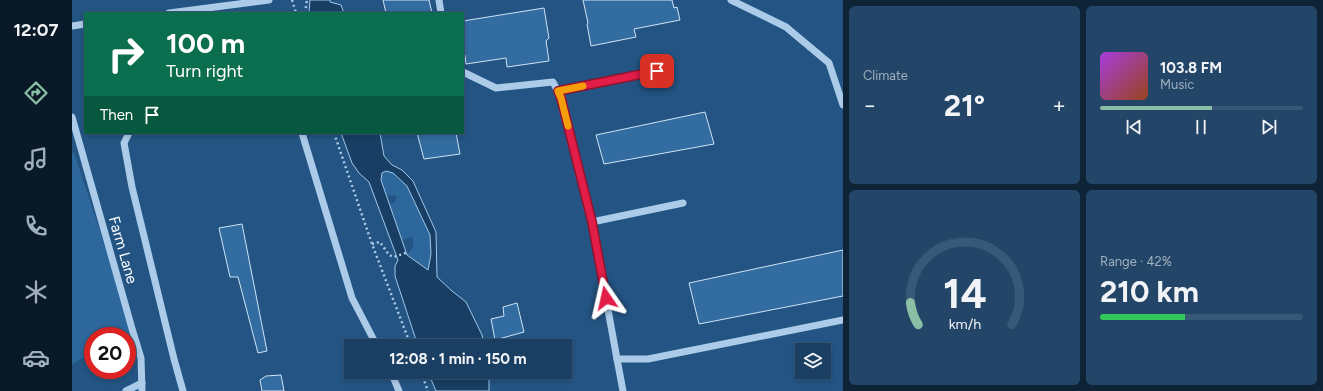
<!DOCTYPE html>
<html lang="en">
<head>
<meta charset="utf-8">
<style>
	body { margin:0; font-family:Figtree,sans-serif; background:#234668; color:#f1f3f6; height:100vh; display:flex; flex-direction:column; font-size:15px; white-space:nowrap }
	* { box-sizing:border-box; margin:0 }
	p { font-size:13px; color:#9fafbe }
	.icon { flex:none; width:22px; height:22px; fill:none; stroke:currentColor; stroke-width:2; stroke-linecap:round; stroke-linejoin:round }
	.map { position:relative; flex:1; overflow:hidden }
	.sheet { display:flex; flex-direction:column; gap:6px; padding:6px; background:#0e2336; width:480px }
	.sheet>* { flex:none }
	.hud { position:absolute; left:12px; top:12px; width:380px; height:122px; border-radius:0px; box-shadow:0 2px 6px #0003,0 0 0 1px #385877; background:#0b6e4f; color:#fff; overflow:hidden }
	.controls { position:absolute; left:723px; top:343px; display:grid; gap:8px }
	.controls a { display:grid; place-items:center; width:36px; height:36px; border-radius:0px; background:#1a3f62; box-shadow:0 2px 6px #0003,0 0 0 1px #385877; font-size:20px }
	.speed { position:absolute; left:12px; top:327px; display:flex; gap:8px; font-size:20px; font-weight:700; text-align:center }
	.speed>* { display:grid; place-content:center; width:52px; height:52px; border-radius:50%; background:#1a3f62; box-shadow:0 2px 6px #0003,0 0 0 1px #385877; line-height:1 }
	.speed .limit { border:6px solid #d22; background:#fff; color:#111 }
	.pin { position:absolute; display:grid; place-items:center; width:34px; height:34px; color:#fff; margin:-17px; border-radius:8px; box-shadow:0 2px 6px #0006 }
	.me { position:absolute; width:44px; margin:-22px; rotate:349deg; stroke-linejoin:round; filter:drop-shadow(0 0 3px #0008) }
	.turn { display:flex; align-items:center; gap:14px; height:84px; padding:0 16px; font-size:18px }
	.turn .icon { width:52px; height:52px; stroke-width:2.5 }
	.turn b { display:block; font-size:28px; line-height:34px }
	.then { display:flex; align-items:center; height:38px; padding:0 16px; background:#0003; gap:8px; font-size:15px }
	.big { font-size:30px; font-weight:700; line-height:1.1 }
	.sheet .card { flex:1; display:flex; flex-direction:column; justify-content:center; gap:6px; min-width:0; padding:0 14px; border-radius:6px; background:#234668 }
	.sheet .dial { align-items:center; gap:0 }
	.dial svg { height:104px; overflow:visible; fill:none; stroke:#385877; stroke-width:7; stroke-linecap:round; text-anchor:middle }
	.dial text { fill:#f1f3f6; stroke:none }
	.song { display:flex; align-items:center; gap:12px }
	.cover { width:48px; height:48px; border-radius:6px; background:linear-gradient(135deg,hsl(280 70% 55%),hsl(20 70% 35%)) }
	.played { height:4px; border-radius:2px; background:linear-gradient(90deg,#8abfa5 55%,#385877 55%) }
	.keys { display:flex; justify-content:space-around; direction:ltr }
	.heat { display:flex; justify-content:space-between; align-items:center; font-size:22px; direction:ltr }
	.charge { height:6px; border-radius:3px; background:linear-gradient(90deg,#34c759 42%,#385877 0) }
	.sheet .tiles { flex:1; display:grid; gap:6px; grid-template-columns:repeat(2,1fr) }
	.trip { position:absolute; left:272px; top:339px; width:228px; height:40px; border-radius:0px; background:#1a3f62; box-shadow:0 2px 6px #0003,0 0 0 1px #385877; font-weight:700; line-height:40px; text-align:center }
	main { display:flex; flex:1; min-height:0 }
	.dock { display:flex; flex-direction:column; width:72px; justify-content:space-around; align-items:center; background:#0a1927; color:#9fafbe }
	.dock .icon { width:28px; height:28px }
	.dock .current { color:#8abfa5 }
	.dock b { font-size:18px; color:#f1f3f6 }
	.map>svg:first-child { display:block }
	.green { fill:#2d679b }
	.water { fill:#183e63; stroke:#9fc7e9; fill-rule:evenodd }
	.building { fill:#336ca0; stroke:#cfe4f6 }
	.lines { fill:none; stroke-linecap:round; stroke-linejoin:round }
	.path { stroke:#abcbe8; stroke-width:2.5; stroke-dasharray:2 3; stroke-linecap:butt }
	.minor { stroke:#abcbe8; stroke-width:7 }
	.route-casing { stroke:#92132f; stroke-width:10 }
	.route { stroke:#e11d48; stroke-width:7 }
	.slow { stroke:#f59e0b; stroke-width:7 }
	.labels { text-anchor:middle; dominant-baseline:central; stroke-width:4; stroke-linejoin:round; paint-order:stroke }
	.street-label { font-size:15px; fill:#fff; stroke:#235483 }
</style>
</head>
<body>
<main>
<nav class="dock">
<b>12:07</b>
<svg class="icon current" aria-label="directions" viewBox="0 0 24 24"><path d="M12 3l9 9-9 9-9-9zM9 14v-3h6M13 9l2 2-2 2"/></svg>
<svg class="icon" aria-label="music" viewBox="0 0 24 24"><path d="M9 18V5l10-2v13"/><circle cx="6" cy="18" r="3"/><circle cx="16" cy="16" r="3"/></svg>
<svg class="icon" aria-label="phone" viewBox="0 0 24 24"><path d="M5 4h4l2 5-3 2q2 4 5 5l2-3 5 2v4C11 20 4 13 5 4z"/></svg>
<svg class="icon" aria-label="climate" viewBox="0 0 24 24"><path d="M12 3v18M4 7l16 10M4 17L20 7"/></svg>
<svg class="icon" aria-label="car" viewBox="0 0 24 24"><path d="M5 17H2v-5l4-1 3-4h7l3 4 3 1v5h-3M9 17h6M6 11h13"/><circle cx="7" cy="17" r="2"/><circle cx="17" cy="17" r="2"/></svg>
</nav>
<div class="map">
<svg width="771" height="391" viewBox="0 0 771 391">
	<rect width="100%" height="100%" fill="#235483"/>
	<!-- green -->
	<g class="green">
		<polygon points="2,152 61,332 53,336 21,336 21,353 0,364 0,153"/>
		<path d="M 314,171 L 321,173 L 335,186 L 358,235 L 359,254 L 357,270 L 335,255 C 341,249 343,244 340,237 L 330,240 L 318,205 L 323,202 L 325,196 L 314,195 L 309,180 L 310,172 Z"/>
	</g>
	<!-- water -->
	<g class="water">
		<polygon points="238,0 258,0 258,2 269,5 272,13 237,13"/>
		<path d="M 269,133 L 308,133 L 312,156 L 320,165 L 330,170 L 341,181 L 364,232 L 365,277 L 380,291 L 394,302 L 410,335 L 413,346 L 346,346 L 323,276 L 323,266 L 326,260 L 297,182 L 287,173 L 280,163 ZM 314,171 L 321,173 L 335,186 L 358,235 L 359,254 L 356,270 L 335,255 L 309,180 L 310,173 Z"/>
		<polygon points="356,372 417,372 417,391 364,391"/>
	</g>
	<!-- building -->
	<g class="building">
		<polygon points="311,0 357,0 360,13 314,13"/>
		<polygon points="511,0 600,0 602,8 605,7 608,20 562,29 564,37 519,46 515,24 516,23"/>
		<polygon points="472,8 477,38 474,41 477,61 435,67 434,58 394,64 393,55 391,56 391,21"/>
		<polygon points="633,112 642,144 532,164 524,135"/>
		<polygon points="345,133 384,133 388,154 352,159"/>
		<polygon points="170,224 195,351 186,353 166,277 158,277 147,228"/>
		<polygon points="771,250 771,296 627,324 617,283"/>
		<polygon points="445,303 452,332 423,340 419,319 432,316 431,307"/>
		<polygon points="209,375 212,391 190,391 188,380 194,376"/>
	</g>
	<g class="lines">
		<!-- path -->
		<g class="path">
			<polyline points="220,0 224,13"/>
			<polyline points="233,13 235,0"/>
			<polyline points="262,133 300,244 339,346"/>
			<polyline points="300,244 308,242 317,255 322,257 336,252"/>
			<polyline points="349,372 356,391"/>
		</g>
		<!-- minor -->
		<g class="minor">
			<polyline points="367,0 369,13"/>
			<polyline points="659,0 714,27 757,63 771,105"/>
			<polyline points="97,13 197,0"/>
			<polyline points="0,26 13,24"/>
			<polyline points="391,72 424,88 481,82 489,98 520,222 545,359 576,359 771,320"/>
			<polyline points="486,91 585,71"/>
			<polyline points="0,117 61,332 69,358 70,391"/>
			<polyline points="57,133 52,143 60,187 102,359 111,391"/>
			<polyline points="230,133 280,298 305,346"/>
			<polyline points="520,222 611,203"/>
			<polyline points="545,359 551,391"/>
			<polyline points="319,372 327,391"/>
			<polyline points="54,391 70,383"/>
		</g>
	</g>
	<g class="lines">
		<!-- route casing -->
		<g class="route-casing">
			<polyline id="route" points="534,298 520,222 489,98 486,91 585,71"/>
		</g>
		<!-- route -->
		<use href="#route" class="route"/>
		<!-- slow -->
		<polyline class="slow" points="496,126 489,98 486,91 511,86"/>
	</g>
	<g class="labels">
		<!-- street labels -->
		<g class="street-label">
			<text transform="translate(51 250) rotate(74)">Farm Lane</text>
		</g>
	</g>
</svg>
<div class="controls">
<a><svg class="icon" aria-label="layers" viewBox="0 0 24 24"><path d="M12 4l9 5-9 5-9-5zM3 14l9 5 9-5"/></svg></a>
</div>
<div class="speed"><div class="limit">20</div></div>
<div class="pin" style="left:585px;top:71px;background:#d93025"><svg class="icon" aria-label="arrive" viewBox="0 0 24 24"><path d="M6 21V4h12l-3 4 3 4H6"/></svg></div>
<svg class="me" style="left:534px;top:298px" viewBox="-20 -20 40 40"><path d="M0-17L14 15 0 8-14 15z" fill="#e11d48" stroke="#fff" stroke-width="4"/></svg>
<div class="trip">12:08 · 1 min · 150 m</div>
<div class="hud">
<div class="turn"><svg class="icon" aria-label="right" viewBox="0 0 24 24"><path d="M7 20v-9h11M14 6l5 5-5 5"/></svg><div><b>100 m</b>Turn right</div></div>
<div class="then">Then<svg class="icon" aria-label="arrive" viewBox="0 0 24 24"><path d="M6 21V4h12l-3 4 3 4H6"/></svg></div>
</div>
</div>
<section class="sheet">
<div class="tiles">
<div class="card"><p>Climate</p>
<div class="heat"><a>−</a><b class="big">21°</b><a>+</a></div>
</div>
<div class="card">
<div class="song"><i class="cover"></i><div><b>103.8 FM</b><p>Music</p></div></div>
<div class="played"></div>
<div class="keys"><svg class="icon" aria-label="previous" viewBox="0 0 24 24"><path d="M18 5L8 12l10 7zM5 5v14"/></svg><svg class="icon" aria-label="pause" viewBox="0 0 24 24"><path d="M8 5v14M16 5v14"/></svg><svg class="icon" aria-label="next" viewBox="0 0 24 24"><path d="M6 5l10 7-10 7zM19 5v14"/></svg></div>
</div>
<div class="card dial"><svg viewBox="0 0 100 80">
<path d="M14 69A42 42 0 1 1 86 69"/>
<path d="M14 69A42 42 0 0 1 8 52" stroke="#8abfa5"/>
<text x="50" y="56" font-size="32" font-weight="700">14</text>
<text x="50" y="72" font-size="11">km/h</text>
</svg></div>
<div class="card"><p>Range · 42%</p><b class="big">210 km</b><div class="charge"></div></div>
</div>
</section>
</main>
</body>
</html>
